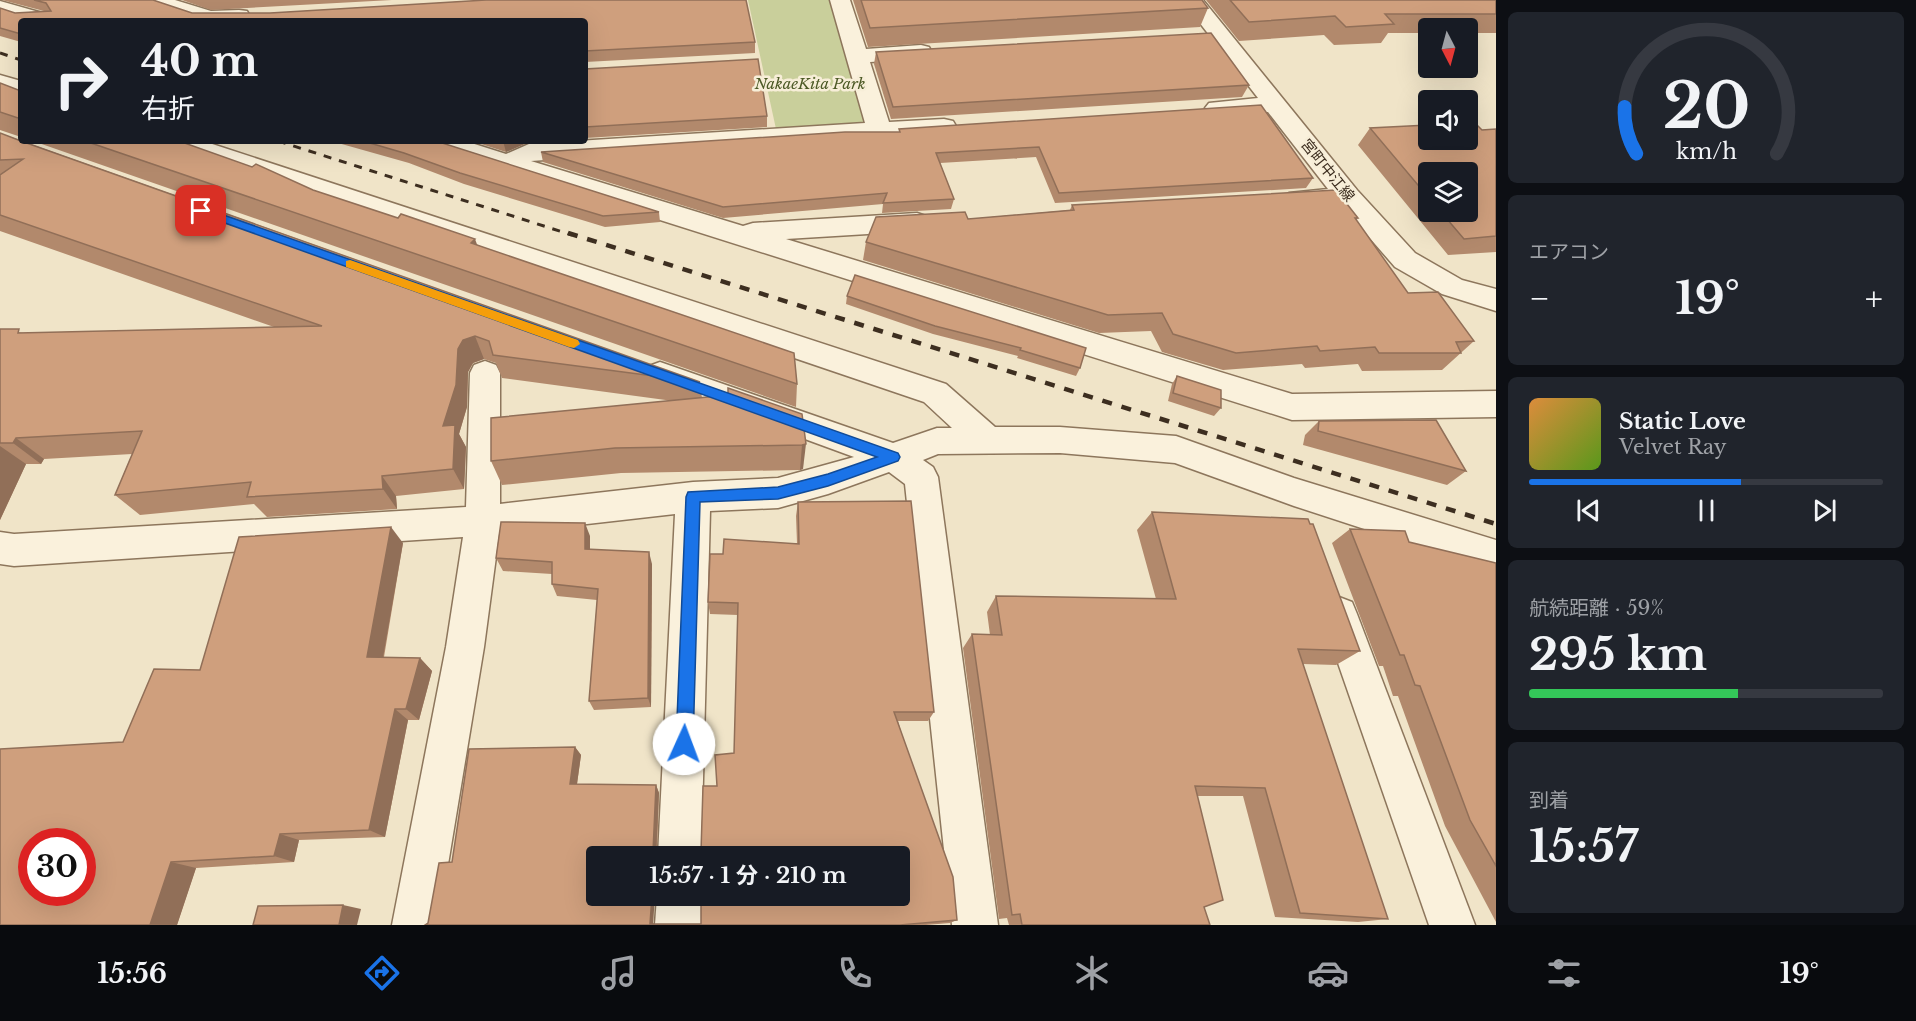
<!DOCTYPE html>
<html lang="ja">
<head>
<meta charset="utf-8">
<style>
	body { margin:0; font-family:"Libre Baskerville","Noto Sans JP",serif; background:#20242c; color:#f1f3f6; height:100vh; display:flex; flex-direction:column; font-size:22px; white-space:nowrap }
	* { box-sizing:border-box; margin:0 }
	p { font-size:20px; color:#9ea1a6 }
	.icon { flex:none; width:33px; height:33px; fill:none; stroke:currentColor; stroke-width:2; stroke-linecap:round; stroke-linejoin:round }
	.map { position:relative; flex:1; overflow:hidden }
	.sheet { display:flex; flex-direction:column; gap:12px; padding:12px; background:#0d0f14; width:420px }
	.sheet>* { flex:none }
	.banner { position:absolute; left:18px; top:18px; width:570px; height:126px; border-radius:6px; box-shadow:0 6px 24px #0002; background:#171b24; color:#f1f3f6; overflow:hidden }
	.needle { width:39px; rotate:174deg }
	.buttons { position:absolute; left:1418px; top:18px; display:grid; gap:12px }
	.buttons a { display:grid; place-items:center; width:60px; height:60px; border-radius:6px; background:#171b24; box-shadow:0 6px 24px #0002; font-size:30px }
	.speed { position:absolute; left:18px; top:828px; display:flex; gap:12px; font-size:30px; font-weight:700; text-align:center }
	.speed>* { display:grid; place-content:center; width:78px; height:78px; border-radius:50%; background:#171b24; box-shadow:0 6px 24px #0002; line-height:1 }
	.speed .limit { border:9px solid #d22; background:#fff; color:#111 }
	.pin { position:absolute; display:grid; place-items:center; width:51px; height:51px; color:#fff; margin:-26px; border-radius:12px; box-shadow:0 3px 9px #0006 }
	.me { position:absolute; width:66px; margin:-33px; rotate:2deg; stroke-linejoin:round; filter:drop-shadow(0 0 4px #0008) }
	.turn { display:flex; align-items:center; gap:21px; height:126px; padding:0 24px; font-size:27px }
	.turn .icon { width:78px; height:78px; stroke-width:2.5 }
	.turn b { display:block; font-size:42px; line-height:51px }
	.big { font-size:45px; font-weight:700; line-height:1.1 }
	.sheet .card { flex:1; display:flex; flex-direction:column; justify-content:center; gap:9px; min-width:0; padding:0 21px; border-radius:9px; background:#20242c }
	.sheet .dial { align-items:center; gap:0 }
	.dial svg { height:156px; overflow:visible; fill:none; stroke:#363941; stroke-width:7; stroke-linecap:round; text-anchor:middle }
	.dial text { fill:#f1f3f6; stroke:none }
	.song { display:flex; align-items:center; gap:18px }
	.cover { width:72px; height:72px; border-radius:9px; background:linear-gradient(135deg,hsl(30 70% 55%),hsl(90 70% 35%)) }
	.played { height:6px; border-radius:3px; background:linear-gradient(90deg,#1a73e8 60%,#363941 60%) }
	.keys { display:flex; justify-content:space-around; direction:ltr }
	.heat { display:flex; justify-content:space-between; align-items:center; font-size:33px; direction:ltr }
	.charge { height:9px; border-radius:4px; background:linear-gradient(90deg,#34c759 59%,#363941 0) }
	.trip { position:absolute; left:586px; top:846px; width:324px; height:60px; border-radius:6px; background:#171b24; box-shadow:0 6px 24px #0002; font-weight:700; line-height:60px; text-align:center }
	.dock { display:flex; height:96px; justify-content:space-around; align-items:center; background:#090b0e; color:#9ea1a6 }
	.dock .icon { width:42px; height:42px }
	.dock .selected { color:#1a73e8 }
	.dock b { font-size:27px; color:#f1f3f6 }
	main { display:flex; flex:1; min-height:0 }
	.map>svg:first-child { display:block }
	.green { fill:#c9cf9b }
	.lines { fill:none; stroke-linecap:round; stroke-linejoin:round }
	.minor-casing { stroke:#8d765c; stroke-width:3 }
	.minor { fill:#faf1dc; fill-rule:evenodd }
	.rail-far1 { stroke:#3d2e20; stroke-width:3; stroke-dasharray:8 8; stroke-linecap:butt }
	.rail { stroke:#3d2e20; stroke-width:4.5; stroke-dasharray:10 10; stroke-linecap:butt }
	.wall { fill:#b2896c; fill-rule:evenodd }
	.shaded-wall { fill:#916f58 }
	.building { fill:#cf9f7d; stroke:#916f58; stroke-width:1.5; fill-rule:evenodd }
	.route { fill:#1a73e8; stroke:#114b97; stroke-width:1.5 }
	.slow { fill:#f59e0b }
	.labels { text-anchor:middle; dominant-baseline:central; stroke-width:5; stroke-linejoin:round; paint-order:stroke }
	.far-park-label { font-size:15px; font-style:italic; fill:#4d5a26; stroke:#f7eed8 }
	.far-street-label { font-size:15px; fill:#3d2e20; stroke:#f7eed8 }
</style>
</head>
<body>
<main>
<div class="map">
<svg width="1496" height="925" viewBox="0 0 1496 925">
	<rect width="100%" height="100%" fill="#f0e4c8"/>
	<!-- green -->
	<polygon class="green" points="748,0 831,0 866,123 776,129"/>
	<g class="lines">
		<!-- minor casing -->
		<g class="minor-casing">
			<g id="minor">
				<polygon points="143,0 175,0 211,11 239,10 247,11 250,16 245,21 198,21 146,4"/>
				<polygon points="830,0 850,0 866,49 921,45 929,47 932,52 929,57 921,59 870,62 889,122 944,119 953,121 956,126 953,131 531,161 743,226 753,223 917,213 926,216 930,222 926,228 917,231 786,239 1292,394 1496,391 1496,417 1292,420 499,169 430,146 427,141 465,141 506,154 529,144 865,123"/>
				<polygon points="1182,0 1203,0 1357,190 1415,253 1462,280 1496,289 1496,311 1442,294 1395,267 1341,205 1298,208 1289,205 1285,199 1289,193 1328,189 1268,112 1217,115 1209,113 1205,108 1209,103 1258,98"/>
				<polygon points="0,1 53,16 56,21 23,21 0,14"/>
				<polygon points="0,75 21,81 21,96 0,90"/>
				<polygon points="166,141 203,141 946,384 995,427 1060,427 1176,436 1294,478 1496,540 1496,572 1294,506 1175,463 1060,453 938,454 923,460 933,467 938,477 998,925 952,925 905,484 889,472 828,494 778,508 710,511 701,856 658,856 675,514 499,534 484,647 438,925 392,925 446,647 463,537 14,566 0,564 0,532 14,534 466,507 470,373 474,365 485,361 496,365 500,373 500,504 693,482 778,478 854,457 649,382 645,374 649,366 660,362 893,443 937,428 952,428 924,402 169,146"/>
				<polygon points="1339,597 1352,602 1357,614 1475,925 1429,925 1321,614 1326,602"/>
				<polygon points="657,896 701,896 701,925 655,925"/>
			</g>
		</g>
		<!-- minor -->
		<use href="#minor" class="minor"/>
		<!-- rail-far1 -->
		<g class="rail-far1">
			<polyline points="0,53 21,60"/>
			<polyline points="278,141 572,235"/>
		</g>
		<!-- rail -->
		<polyline class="rail" points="568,233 1496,524"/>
	</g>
	<!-- wall -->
	<g class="wall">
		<polygon points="2,0 153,0 192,13 270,13 486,0 746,0 755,42 755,53 585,62 585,21 21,21 21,42 0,36 0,8 15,13 44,11"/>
		<polygon points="182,0 392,0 211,10"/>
		<polygon points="853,0 1202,0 1208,8 1200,27 868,47"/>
		<polygon points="1206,0 1496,0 1496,33 1467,33 1467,28 1428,28 1428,33 1388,33 1381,43 1334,45 1324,35 1239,41"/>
		<polygon points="876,52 1249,85 1242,97 891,119 874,64"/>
		<polygon points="585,69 767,116 767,127 585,138"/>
		<polygon points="0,83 21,91 21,137 0,130"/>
		<path d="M 1370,128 L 1482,130 L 1496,129 L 1496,252 L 1448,255 L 1358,145 ZM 1428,172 L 1467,212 L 1428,212 Z"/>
		<polygon points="899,129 1313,178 1306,188 1055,203 1036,157 940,163 954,199 951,209 882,213 883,204 723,218 543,162 541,152 899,132"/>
		<polygon points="0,133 700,382 702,398 802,414 803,469 800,470 621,473 502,485 491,461 673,401 502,378 496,363 484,359 473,363 468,372 467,407 459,434 466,447 464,489 396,496 397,509 267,517 254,504 140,515 115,495 132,454 44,459 41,464 26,464 0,520 0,329 23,333 274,327 0,231"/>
		<polygon points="33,141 179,141 313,190 478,245 797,384 796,407"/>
		<polygon points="331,141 436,141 659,212 660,222 605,227 464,184 409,163"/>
		<polygon points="472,141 541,141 529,142 506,152"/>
		<polygon points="1072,205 1358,218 1356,221 1408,293 1474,341 1442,370 1362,371 1358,364 1305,368 1302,364 1223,370 1162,352 1151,331 1099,333 863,260 866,242 968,219 1070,210"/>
		<polygon points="847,296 1086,348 1080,368 1076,376 1017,358 1018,356 933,334 846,304"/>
		<polygon points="1177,376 1221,408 1214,416 1168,401 1172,384"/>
		<polygon points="1319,421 1466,471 1447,485 1303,445 1305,435"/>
		<path d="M 798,502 L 934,712 L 928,721 L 898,721 L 957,920 L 950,923 L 926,925 L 425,925 L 428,923 L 452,862 L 575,747 L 581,755 L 577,784 L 656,785 L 659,793 L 657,852 L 701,852 L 717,786 L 734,753 L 738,615 L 710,614 L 708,602 L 723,554 L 797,543 L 796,516 ZM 597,856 L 900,896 L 701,924 L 654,924 Z"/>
		<polygon points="1152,512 1360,651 1336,665 1303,664 1388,919 1358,922 1275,917 1243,796 1197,796 1204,907 1210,925 1009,925 1007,918 999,919 963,648 972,634 990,635 987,612 996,596 1156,599 1137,530"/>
		<polygon points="1350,529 1496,563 1496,922 1445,826 1398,696 1393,696 1383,666 1379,666 1332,543"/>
		<polygon points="590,536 590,549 652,564 651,707 594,710 589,701 597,600 557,596 552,584 552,574 503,571 496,558"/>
		<polygon points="403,543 384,657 420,658 432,671 419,720 408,720 385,837 299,840 294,862 196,868 177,925 0,925 123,742 200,670"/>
	</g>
	<!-- shaded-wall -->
	<g class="shaded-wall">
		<polygon points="503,141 529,141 529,142 506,152"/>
		<polygon points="475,239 484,263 471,243"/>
		<polygon points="475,336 484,359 473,363 468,372 467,407 459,434 466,447 464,489 453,469 443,426 458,349 463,340"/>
		<polygon points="16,438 44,459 41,464 13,443"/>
		<polygon points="806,444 803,469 800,470 802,445"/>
		<polygon points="0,446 26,464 0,520"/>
		<polygon points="382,476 396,496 397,509 383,489"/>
		<polygon points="585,523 590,536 590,562 585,549"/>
		<polygon points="391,527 403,543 381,669 367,657"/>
		<polygon points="649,552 652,564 651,707 648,698"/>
		<polygon points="420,658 432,671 419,720 406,709"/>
		<polygon points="395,709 408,720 385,837 369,830"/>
		<polygon points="575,747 581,755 576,791 570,784"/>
		<polygon points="656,785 659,793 656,856 653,852"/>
		<polygon points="280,834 299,840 294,862 274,856"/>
		<polygon points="171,862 196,868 177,925 150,925"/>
		<polygon points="652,896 655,896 653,925 650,924"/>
		<polygon points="343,905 361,909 357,925 339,925"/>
	</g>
	<!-- building -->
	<g class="building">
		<polygon points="34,0 153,0 192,13 270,13 486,0 746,0 755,42 585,51 585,21 21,21 21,34 0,28 0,8 15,13 51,11 46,3"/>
		<polygon points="861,0 1202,0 1208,8 870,28"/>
		<polygon points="1230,0 1496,0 1496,14 1385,14 1394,24 1346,27 1335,16 1249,22"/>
		<polygon points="1211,33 1249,85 893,107 876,52"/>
		<polygon points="758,59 767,116 585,127 585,69"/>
		<polygon points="0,83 21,91 21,119 0,112"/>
		<polygon points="1261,105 1313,178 1059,193 1039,147 936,153 954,199 883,203 887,193 723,207 541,152 845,132 900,132 899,129"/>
		<polygon points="1473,121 1482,130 1496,129 1496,236 1464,239 1441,212 1467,212 1467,172 1428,172 1428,197 1370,128 1428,125 1428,140 1467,140 1467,122"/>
		<polygon points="0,133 21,141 700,382 493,355 489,341 475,336 463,340 458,349 456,385 443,426 455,425 453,469 382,476 383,489 247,497 251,482 115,495 142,431 16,438 13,443 0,443 0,329 19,329 18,333 322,326 0,215 0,175 23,159 0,160"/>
		<polygon points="85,141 179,141 252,167 256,164 313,190 398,218 401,214 475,239 471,243 794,353 797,384"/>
		<polygon points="363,141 436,141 659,212 603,216 460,173 404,153"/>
		<polygon points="1336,190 1358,218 1355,218 1408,293 1438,292 1474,341 1456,342 1461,353 1379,353 1375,347 1320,351 1317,346 1236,353 1173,334 1162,313 1108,315 866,242 876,217 965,212 968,219 1074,210 1072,205"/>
		<polygon points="855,275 1086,348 1080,368 1020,350 1021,348 935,326 847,296"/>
		<polygon points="1177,376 1221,390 1221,408 1173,393"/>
		<polygon points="728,388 802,414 806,444 802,445 615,448 491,461 491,418 728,395"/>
		<polygon points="1436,420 1466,471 1318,431 1319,421"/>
		<path d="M 911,501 L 934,712 L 894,712 L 953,877 L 957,920 L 900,925 L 425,925 L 428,923 L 439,863 L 452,862 L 469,749 L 575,747 L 570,784 L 656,785 L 653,852 L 701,852 L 703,786 L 717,786 L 715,755 L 734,753 L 738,603 L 708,602 L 710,554 L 723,554 L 724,539 L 799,544 L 798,502 ZM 597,856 L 900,856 L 900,896 L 701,896 L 701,924 L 650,924 L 652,896 L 597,896 Z"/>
		<polygon points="1152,512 1308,519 1310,524 1313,524 1360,651 1298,649 1388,919 1300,913 1265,788 1195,786 1223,900 1204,907 1210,925 1022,925 1020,914 1012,915 972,634 1002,635 996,596 1176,599"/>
		<polygon points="501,522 585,523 585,549 649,552 648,698 589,701 598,589 552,584 552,562 496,558"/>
		<path d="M 391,527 L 367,657 L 420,658 L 406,709 L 395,709 L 369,830 L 280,834 L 274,856 L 171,862 L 150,925 L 0,925 L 0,749 L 123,742 L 154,669 L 200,670 L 239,537 ZM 32,842 L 82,842 L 82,892 L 32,892 Z"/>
		<polygon points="1350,529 1405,531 1409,542 1496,563 1496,866 1470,820 1420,686 1415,685 1404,655 1400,655"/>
		<polygon points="343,905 339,925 253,925 258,906"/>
	</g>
	<!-- route -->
	<polygon class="route" points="201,207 898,453 900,457 898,461 828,486 778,499 700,502 693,744 690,750 684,752 678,750 676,744 686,497 688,492 778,487 828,474 877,457 197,213 195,211"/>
	<!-- slow -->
	<polygon class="slow" points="350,260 578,340 580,344 574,348 569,347 346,267 346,261"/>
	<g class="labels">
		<!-- far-park labels -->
		<g class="far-park-label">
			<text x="810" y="83">NakaeKita Park</text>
		</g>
		<!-- far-street labels -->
		<g class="far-street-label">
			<text transform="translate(1328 170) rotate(51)">宮町中江線</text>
		</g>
	</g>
</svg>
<div class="buttons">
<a><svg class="needle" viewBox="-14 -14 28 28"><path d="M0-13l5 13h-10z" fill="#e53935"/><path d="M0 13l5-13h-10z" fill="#9ea1a6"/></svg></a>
<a><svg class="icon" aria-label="sound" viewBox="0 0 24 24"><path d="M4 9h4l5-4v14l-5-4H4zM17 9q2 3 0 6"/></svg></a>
<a><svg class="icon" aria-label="layers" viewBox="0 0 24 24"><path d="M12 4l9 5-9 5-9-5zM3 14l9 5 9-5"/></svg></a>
</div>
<div class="speed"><div class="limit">30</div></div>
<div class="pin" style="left:201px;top:211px;background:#d93025"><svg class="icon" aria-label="arrive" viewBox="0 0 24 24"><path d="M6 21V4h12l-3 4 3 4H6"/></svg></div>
<svg class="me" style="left:684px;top:744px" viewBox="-20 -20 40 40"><circle r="19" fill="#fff"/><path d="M0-13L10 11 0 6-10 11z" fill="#1a73e8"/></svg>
<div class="trip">15:57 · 1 分 · 210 m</div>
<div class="banner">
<div class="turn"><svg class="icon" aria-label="right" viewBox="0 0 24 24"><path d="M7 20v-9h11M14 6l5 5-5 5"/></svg><div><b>40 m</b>右折</div></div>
</div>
</div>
<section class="sheet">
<div class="card dial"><svg viewBox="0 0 100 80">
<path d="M14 69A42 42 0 1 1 86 69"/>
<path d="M14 69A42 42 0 0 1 8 45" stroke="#1a73e8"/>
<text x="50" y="56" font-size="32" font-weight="700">20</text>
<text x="50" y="72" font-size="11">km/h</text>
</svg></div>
<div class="card"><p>エアコン</p>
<div class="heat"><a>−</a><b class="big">19°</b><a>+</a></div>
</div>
<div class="card">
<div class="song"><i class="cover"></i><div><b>Static Love</b><p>Velvet Ray</p></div></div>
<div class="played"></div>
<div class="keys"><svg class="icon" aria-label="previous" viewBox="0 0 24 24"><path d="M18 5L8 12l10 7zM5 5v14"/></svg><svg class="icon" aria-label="pause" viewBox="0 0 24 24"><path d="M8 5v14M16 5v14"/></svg><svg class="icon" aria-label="next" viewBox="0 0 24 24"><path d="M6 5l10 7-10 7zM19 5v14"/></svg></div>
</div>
<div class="card"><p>航続距離 · 59%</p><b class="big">295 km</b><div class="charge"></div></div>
<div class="card"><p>到着</p><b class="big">15:57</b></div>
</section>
</main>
<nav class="dock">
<b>15:56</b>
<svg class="icon selected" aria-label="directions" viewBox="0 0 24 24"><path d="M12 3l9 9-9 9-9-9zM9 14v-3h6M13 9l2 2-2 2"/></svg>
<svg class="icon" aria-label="music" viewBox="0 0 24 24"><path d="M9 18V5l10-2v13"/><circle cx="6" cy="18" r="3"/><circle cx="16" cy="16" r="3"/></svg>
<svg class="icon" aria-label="phone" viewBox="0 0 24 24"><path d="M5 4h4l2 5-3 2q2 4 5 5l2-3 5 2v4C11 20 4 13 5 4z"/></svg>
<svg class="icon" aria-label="climate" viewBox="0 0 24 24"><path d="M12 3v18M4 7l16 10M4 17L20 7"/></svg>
<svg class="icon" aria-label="car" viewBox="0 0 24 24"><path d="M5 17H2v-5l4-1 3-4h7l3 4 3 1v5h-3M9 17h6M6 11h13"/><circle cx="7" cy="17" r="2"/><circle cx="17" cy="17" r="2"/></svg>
<svg class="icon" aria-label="filters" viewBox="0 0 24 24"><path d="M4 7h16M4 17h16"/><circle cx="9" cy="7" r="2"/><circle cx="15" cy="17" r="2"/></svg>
<b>19°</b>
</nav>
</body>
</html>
